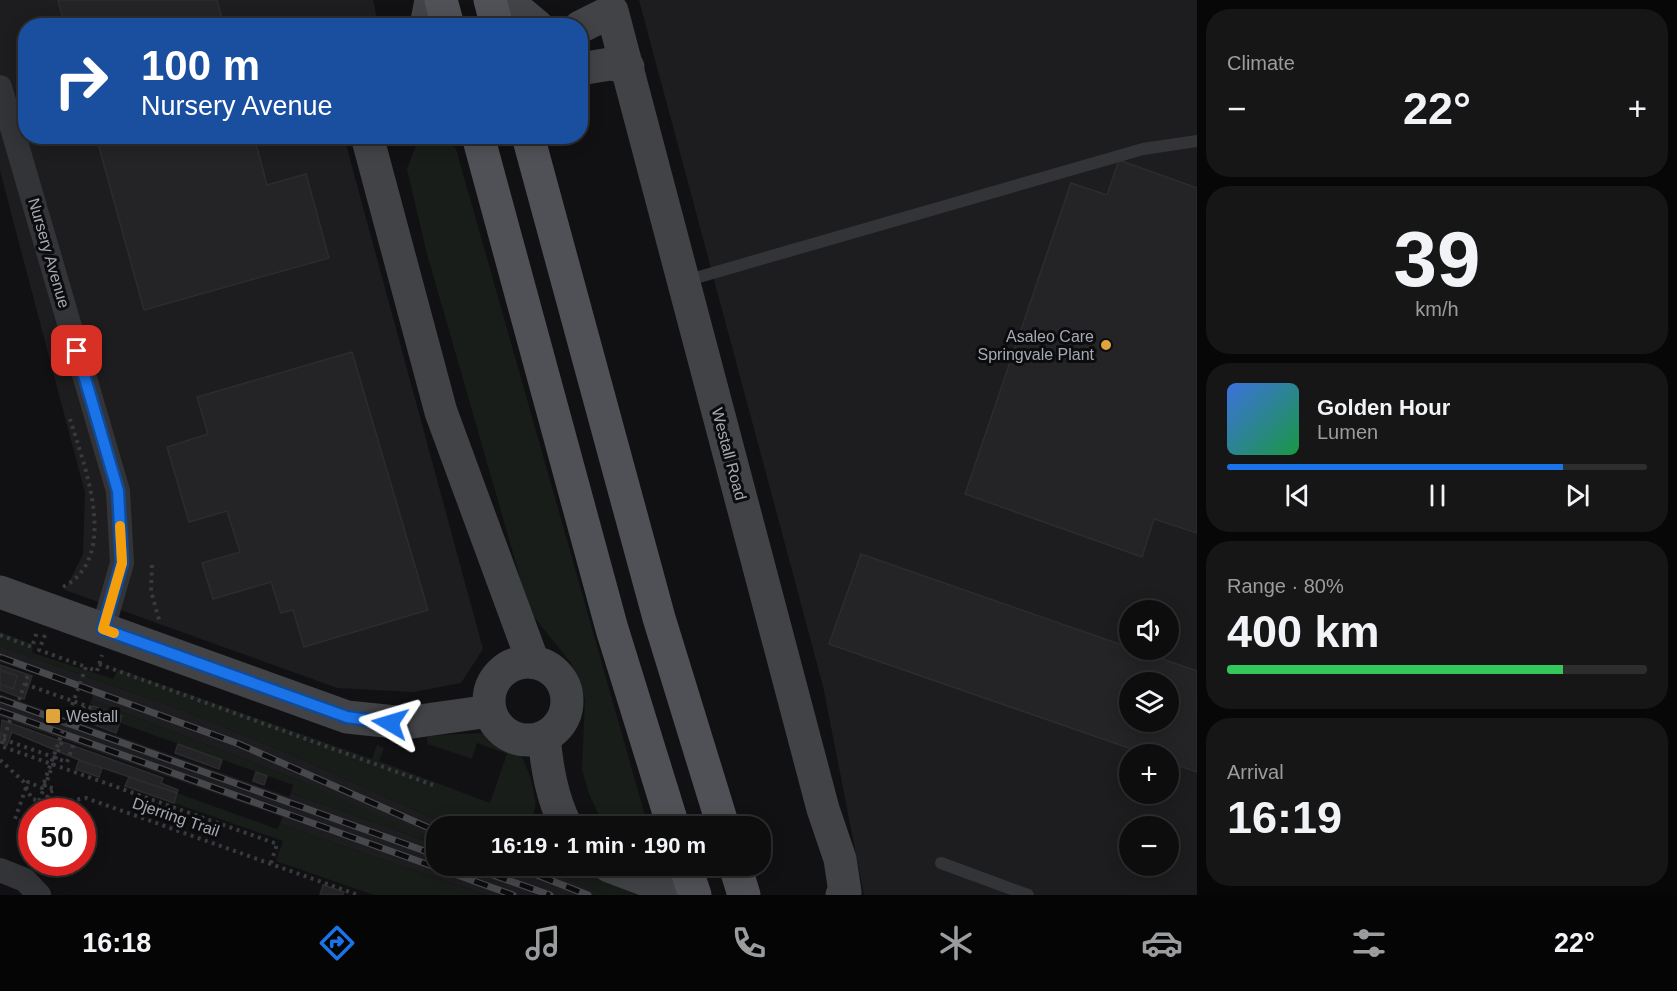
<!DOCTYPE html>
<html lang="en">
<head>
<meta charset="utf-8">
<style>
	body { margin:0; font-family:Helvetica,sans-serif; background:#161617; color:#f1f3f6; height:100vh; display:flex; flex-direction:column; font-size:22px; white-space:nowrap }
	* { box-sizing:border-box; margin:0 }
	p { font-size:20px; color:#9a9c9e }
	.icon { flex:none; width:33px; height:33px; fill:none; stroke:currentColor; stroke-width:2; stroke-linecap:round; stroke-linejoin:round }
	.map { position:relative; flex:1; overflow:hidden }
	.side { display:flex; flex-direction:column; gap:9px; padding:9px; background:#070708; width:480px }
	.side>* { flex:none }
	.guide { position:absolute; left:18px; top:18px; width:570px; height:126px; border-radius:24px; box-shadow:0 3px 15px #0003,0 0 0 2px #2d2d2e; background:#1a4fa0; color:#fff; overflow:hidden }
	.buttons { position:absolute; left:1119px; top:600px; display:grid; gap:12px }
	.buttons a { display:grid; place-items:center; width:60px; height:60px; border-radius:50%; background:#0d0d0e; box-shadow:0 3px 15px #0003,0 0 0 2px #2d2d2e; font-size:30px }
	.speed { position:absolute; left:18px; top:798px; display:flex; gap:12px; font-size:30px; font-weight:700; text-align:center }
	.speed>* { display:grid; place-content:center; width:78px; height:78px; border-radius:50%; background:#0d0d0e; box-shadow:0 3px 15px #0003,0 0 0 2px #2d2d2e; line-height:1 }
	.speed .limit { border:9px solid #d22; background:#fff; color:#111 }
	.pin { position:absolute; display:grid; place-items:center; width:51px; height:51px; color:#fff; margin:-26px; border-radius:12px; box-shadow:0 3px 9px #0006 }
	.me { position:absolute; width:66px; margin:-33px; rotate:277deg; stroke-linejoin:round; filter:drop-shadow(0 0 4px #0008) }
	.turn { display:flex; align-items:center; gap:21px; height:126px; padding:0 24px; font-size:27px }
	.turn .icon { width:78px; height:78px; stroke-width:2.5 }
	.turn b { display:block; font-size:42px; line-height:51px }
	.big { font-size:45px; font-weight:700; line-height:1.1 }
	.side .tile { flex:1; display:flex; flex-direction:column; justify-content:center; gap:9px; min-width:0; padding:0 21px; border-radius:24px; background:#161617 }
	.side .dial { align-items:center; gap:0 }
	.dial b { font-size:78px; line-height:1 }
	.song { display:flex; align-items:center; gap:18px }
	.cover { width:72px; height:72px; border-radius:9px; background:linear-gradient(135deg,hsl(220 70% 55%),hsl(140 70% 35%)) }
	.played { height:6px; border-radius:3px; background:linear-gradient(90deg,#1a73e8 80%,#2d2d2e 80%) }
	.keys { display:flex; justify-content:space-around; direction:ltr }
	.heat { display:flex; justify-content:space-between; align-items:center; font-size:33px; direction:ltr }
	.charge { height:9px; border-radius:4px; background:linear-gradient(90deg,#34c759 80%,#2d2d2e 0) }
	.trip { position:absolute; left:426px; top:816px; width:345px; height:60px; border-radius:24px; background:#0d0d0e; box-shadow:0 3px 15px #0003,0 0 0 2px #2d2d2e; font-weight:700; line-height:60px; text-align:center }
	.tabs { display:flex; height:96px; justify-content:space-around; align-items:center; background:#050506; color:#9a9c9e }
	.tabs .icon { width:42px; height:42px }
	.tabs .current { color:#1a73e8 }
	.tabs b { font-size:27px; color:#f1f3f6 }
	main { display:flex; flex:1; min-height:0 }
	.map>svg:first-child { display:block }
	.built { fill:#1d1d1f; fill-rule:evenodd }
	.green { fill:#181d19 }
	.building { fill:#242427; stroke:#2b2c2e; stroke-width:1.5; fill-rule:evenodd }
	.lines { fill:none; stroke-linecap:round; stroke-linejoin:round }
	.path { stroke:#393a3e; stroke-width:4; stroke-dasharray:3 4.5; stroke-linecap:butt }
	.lane { stroke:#333437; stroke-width:12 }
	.street { stroke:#333437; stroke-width:24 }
	.secondary { stroke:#414347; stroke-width:33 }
	.primary { stroke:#4f5156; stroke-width:33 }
	.rail-casing { stroke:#46484c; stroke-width:7 }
	.rail { stroke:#0c0c0e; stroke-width:4.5; stroke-dasharray:14; stroke-linecap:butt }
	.path-bridge { stroke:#393a3e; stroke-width:4; stroke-dasharray:3 4.5; stroke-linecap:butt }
	.route-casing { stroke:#114b97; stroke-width:15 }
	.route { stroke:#1a73e8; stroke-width:10 }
	.slow { stroke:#f59e0b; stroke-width:10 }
	.poi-dot { fill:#e0a43c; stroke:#0c0c0e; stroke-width:2 }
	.labels { text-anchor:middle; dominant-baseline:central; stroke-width:6; stroke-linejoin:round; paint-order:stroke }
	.street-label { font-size:16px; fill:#a4a9b2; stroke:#0c0c0e }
	.poi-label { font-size:16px; fill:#a4a9b2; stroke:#0c0c0e; text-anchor:end }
</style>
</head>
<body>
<main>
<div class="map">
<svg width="1197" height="895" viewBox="0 0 1197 895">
	<rect width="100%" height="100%" fill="#111113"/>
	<!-- built -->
	<g class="built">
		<polygon points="0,0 373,0 377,18 349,25 26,26 26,136 344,137 483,649 461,683 413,692 337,688 65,590 83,554 85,493 0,171"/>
		<path d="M 639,0 L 1197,0 L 1197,895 L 864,895 L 823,686 ZM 1130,610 L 1168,610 L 1168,650 L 1130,650 ZM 1130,682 L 1168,682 L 1168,722 L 1130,722 ZM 1130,754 L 1168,754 L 1168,794 L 1130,794 ZM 1130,826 L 1168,826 L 1168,866 L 1130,866 Z"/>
		<polygon points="0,646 187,712 294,756 450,826 436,826 436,866 535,866 607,895 486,895 280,824 282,817 0,717 0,694 289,797 291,793 434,844 301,781 92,700 93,694 0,662"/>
	</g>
	<!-- green -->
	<g class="green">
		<polygon points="419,137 445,137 456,149 648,826 604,826 589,794 582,769 585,699 571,663 530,612 427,254 407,169"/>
		<path d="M 0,632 L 32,644 L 33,653 L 113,679 L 118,669 L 372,759 L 377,745 L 384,748 L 379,761 L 490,803 L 507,754 L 477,743 L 472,759 L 428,744 L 426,738 L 430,736 C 448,735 491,730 505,738 C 524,751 532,779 535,800 C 537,810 530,817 531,826 L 450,826 L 294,756 L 187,712 L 0,646 Z"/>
		<polygon points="92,700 301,781 434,839 434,844 291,793 293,785 120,723 122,716 93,706 90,703"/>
		<polygon points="177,793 277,829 280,824 486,895 374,895 276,861 283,841 174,803"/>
		<polygon points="535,866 568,866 650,895 607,895"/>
	</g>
	<!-- building -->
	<g class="building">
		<polygon points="58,0 217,0 224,26 65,26"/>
		<polygon points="96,136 254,136 267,185 306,174 329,258 144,310"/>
		<polygon points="1119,160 1197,188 1197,533 1154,519 1142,557 965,494 1071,183 1107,195"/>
		<polygon points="352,352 428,610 304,647 293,610 281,613 271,582 213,599 202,563 240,552 227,511 189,522 167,447 208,434 197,397"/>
		<path d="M 861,554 L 1197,671 L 1197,772 L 1168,762 L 1168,754 L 1146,754 L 829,644 ZM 1130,682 L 1168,682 L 1168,722 L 1130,722 Z"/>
		<polygon points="0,665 32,676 24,699 0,690 0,684 13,689 17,676 0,670"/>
		<polygon points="0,670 17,676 13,689 0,684"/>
		<polygon points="93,706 122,716 116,733 87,722"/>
		<polygon points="2,720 163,778 161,783 178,790 177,793 79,760 12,732 7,745 0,742"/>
		<polygon points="178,744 222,760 219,769 175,753"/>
		<polygon points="79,760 102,768 99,777 76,769"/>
		<polygon points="256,772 267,776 264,785 253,781"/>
		<polygon points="129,777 177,793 174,803 125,786"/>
		<polygon points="323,885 344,892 343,895 320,895"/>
	</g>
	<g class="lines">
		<!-- path -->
		<g class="path">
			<polyline points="152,565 151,591 160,623"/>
			<path d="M 63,587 C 121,557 84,465 70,419"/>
			<polyline points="0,635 32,647 37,632"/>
			<polyline points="45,635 39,650 86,667"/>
			<polyline points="99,664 433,785"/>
			<polyline points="97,671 102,655"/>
			<polyline points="25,684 92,708"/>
			<polyline points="19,700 29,672"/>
			<polyline points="10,720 1,746 277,844 271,863"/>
			<polyline points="78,722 84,706"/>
			<polyline points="3,739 53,757"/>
			<polyline points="0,760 23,781 32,799 52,804 86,798 358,895"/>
			<polyline points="67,762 74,743"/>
			<polyline points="39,801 63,739"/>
			<polyline points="42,812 49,792 56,790"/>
			<polyline points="29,824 32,824"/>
			<polyline points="22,856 32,835"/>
		</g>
		<!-- lane -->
		<g class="lane">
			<polyline points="685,281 1143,149 1197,141"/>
			<polyline points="941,863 1028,895"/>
		</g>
		<!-- street -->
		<g class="street">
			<polyline points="0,87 118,491 122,563 103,629"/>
			<polyline points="0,870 25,880 39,895"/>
		</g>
		<!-- secondary -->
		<g class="secondary">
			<polyline points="506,0 537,26"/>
			<polyline points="426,26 431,0"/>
			<polyline points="580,27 612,11 823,809 840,859 845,892 842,895"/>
			<polyline points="580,69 610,64 628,67"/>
			<polyline points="367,136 441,412 533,662"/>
			<polyline points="0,592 347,717 405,723 490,711"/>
			<circle cx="528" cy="701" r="39"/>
			<path d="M 544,737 C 547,768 552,798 566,826"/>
			<polyline points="609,866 686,895"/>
		</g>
		<!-- primary -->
		<g class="primary">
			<polyline points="441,0 448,26"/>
			<polyline points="490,0 497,26"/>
			<polyline points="478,136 612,629 673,826"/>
			<polyline points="528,136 659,618 723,826"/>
			<polyline points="685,866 695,895"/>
			<polyline points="735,866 744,895"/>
		</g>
		<!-- rail casing -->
		<g class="rail-casing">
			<g id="rail">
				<polyline points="0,657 239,744 436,831"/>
				<polyline points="0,699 436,855"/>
				<polyline points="0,711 513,895"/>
				<polyline points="467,866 550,895"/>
				<polyline points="514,866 588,895"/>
			</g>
		</g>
		<!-- rail -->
		<use href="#rail" class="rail"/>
		<!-- path-bridge -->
		<g class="path-bridge">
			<polyline points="53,757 67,762"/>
			<polyline points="43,784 56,790"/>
			<polyline points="29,824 15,819 28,782 42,788 86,667 97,671"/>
		</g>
	</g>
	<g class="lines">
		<!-- route casing -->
		<g class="route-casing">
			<polyline id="route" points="77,351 118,491 122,563 103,629 347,717 390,723"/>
		</g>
		<!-- route -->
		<use href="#route" class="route"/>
		<!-- slow -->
		<polyline class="slow" points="114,633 103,629 122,563 120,526"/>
	</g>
	<!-- markers -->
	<g class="poi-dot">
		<circle cx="1106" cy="345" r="6"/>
		<rect x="45" y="708" width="16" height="16" rx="3"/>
	</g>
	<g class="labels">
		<!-- street labels -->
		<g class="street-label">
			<text transform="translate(49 253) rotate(74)">Nursery Avenue</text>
			<text transform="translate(729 454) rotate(75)">Westall Road</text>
			<text transform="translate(176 817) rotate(19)">Djerring Trail</text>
		</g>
		<!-- poi labels -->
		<g class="poi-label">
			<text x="1094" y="336">Asaleo Care<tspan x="1094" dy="18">Springvale Plant</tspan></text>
			<text x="66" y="716" text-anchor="start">Westall</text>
		</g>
	</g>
</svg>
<div class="buttons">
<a><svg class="icon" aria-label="sound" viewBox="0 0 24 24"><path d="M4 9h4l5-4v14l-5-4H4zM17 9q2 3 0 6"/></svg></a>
<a><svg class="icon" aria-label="layers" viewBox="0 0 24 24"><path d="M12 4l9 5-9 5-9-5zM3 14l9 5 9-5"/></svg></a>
<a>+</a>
<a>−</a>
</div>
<div class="speed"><div class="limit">50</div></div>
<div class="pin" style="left:77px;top:351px;background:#d93025"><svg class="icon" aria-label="arrive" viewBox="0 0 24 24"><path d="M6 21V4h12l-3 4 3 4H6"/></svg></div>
<svg class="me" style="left:390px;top:723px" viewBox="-20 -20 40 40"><path d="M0-17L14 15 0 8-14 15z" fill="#1a73e8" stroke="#fff" stroke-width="4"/></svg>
<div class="trip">16:19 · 1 min · 190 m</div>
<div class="guide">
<div class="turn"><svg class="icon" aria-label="right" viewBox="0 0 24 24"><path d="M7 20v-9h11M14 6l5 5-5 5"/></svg><div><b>100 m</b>Nursery Avenue</div></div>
</div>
</div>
<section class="side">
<div class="tile"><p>Climate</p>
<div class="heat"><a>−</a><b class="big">22°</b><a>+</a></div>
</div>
<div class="tile dial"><b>39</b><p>km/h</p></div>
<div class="tile">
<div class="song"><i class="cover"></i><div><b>Golden Hour</b><p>Lumen</p></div></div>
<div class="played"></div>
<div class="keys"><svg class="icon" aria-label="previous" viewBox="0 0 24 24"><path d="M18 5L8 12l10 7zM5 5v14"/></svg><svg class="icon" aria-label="pause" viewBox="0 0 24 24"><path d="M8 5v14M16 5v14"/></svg><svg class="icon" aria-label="next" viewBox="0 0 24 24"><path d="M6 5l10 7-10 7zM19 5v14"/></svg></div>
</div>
<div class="tile"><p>Range · 80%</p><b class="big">400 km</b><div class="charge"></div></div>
<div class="tile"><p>Arrival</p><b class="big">16:19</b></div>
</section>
</main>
<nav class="tabs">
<b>16:18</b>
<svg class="icon current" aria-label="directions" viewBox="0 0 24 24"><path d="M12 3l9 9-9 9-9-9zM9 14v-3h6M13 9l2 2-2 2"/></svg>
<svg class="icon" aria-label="music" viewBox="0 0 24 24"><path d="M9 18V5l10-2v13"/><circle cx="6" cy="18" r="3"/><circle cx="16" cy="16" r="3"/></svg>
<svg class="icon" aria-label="phone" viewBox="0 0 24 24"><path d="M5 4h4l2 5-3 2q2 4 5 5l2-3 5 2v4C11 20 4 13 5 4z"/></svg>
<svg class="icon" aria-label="climate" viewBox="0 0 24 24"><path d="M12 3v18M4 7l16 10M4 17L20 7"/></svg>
<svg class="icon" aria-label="car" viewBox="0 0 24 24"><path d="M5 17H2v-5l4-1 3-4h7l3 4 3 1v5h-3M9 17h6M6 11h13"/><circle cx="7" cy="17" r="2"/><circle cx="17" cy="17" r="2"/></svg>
<svg class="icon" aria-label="filters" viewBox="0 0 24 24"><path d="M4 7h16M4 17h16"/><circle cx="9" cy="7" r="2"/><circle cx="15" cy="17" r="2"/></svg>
<b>22°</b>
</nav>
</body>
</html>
